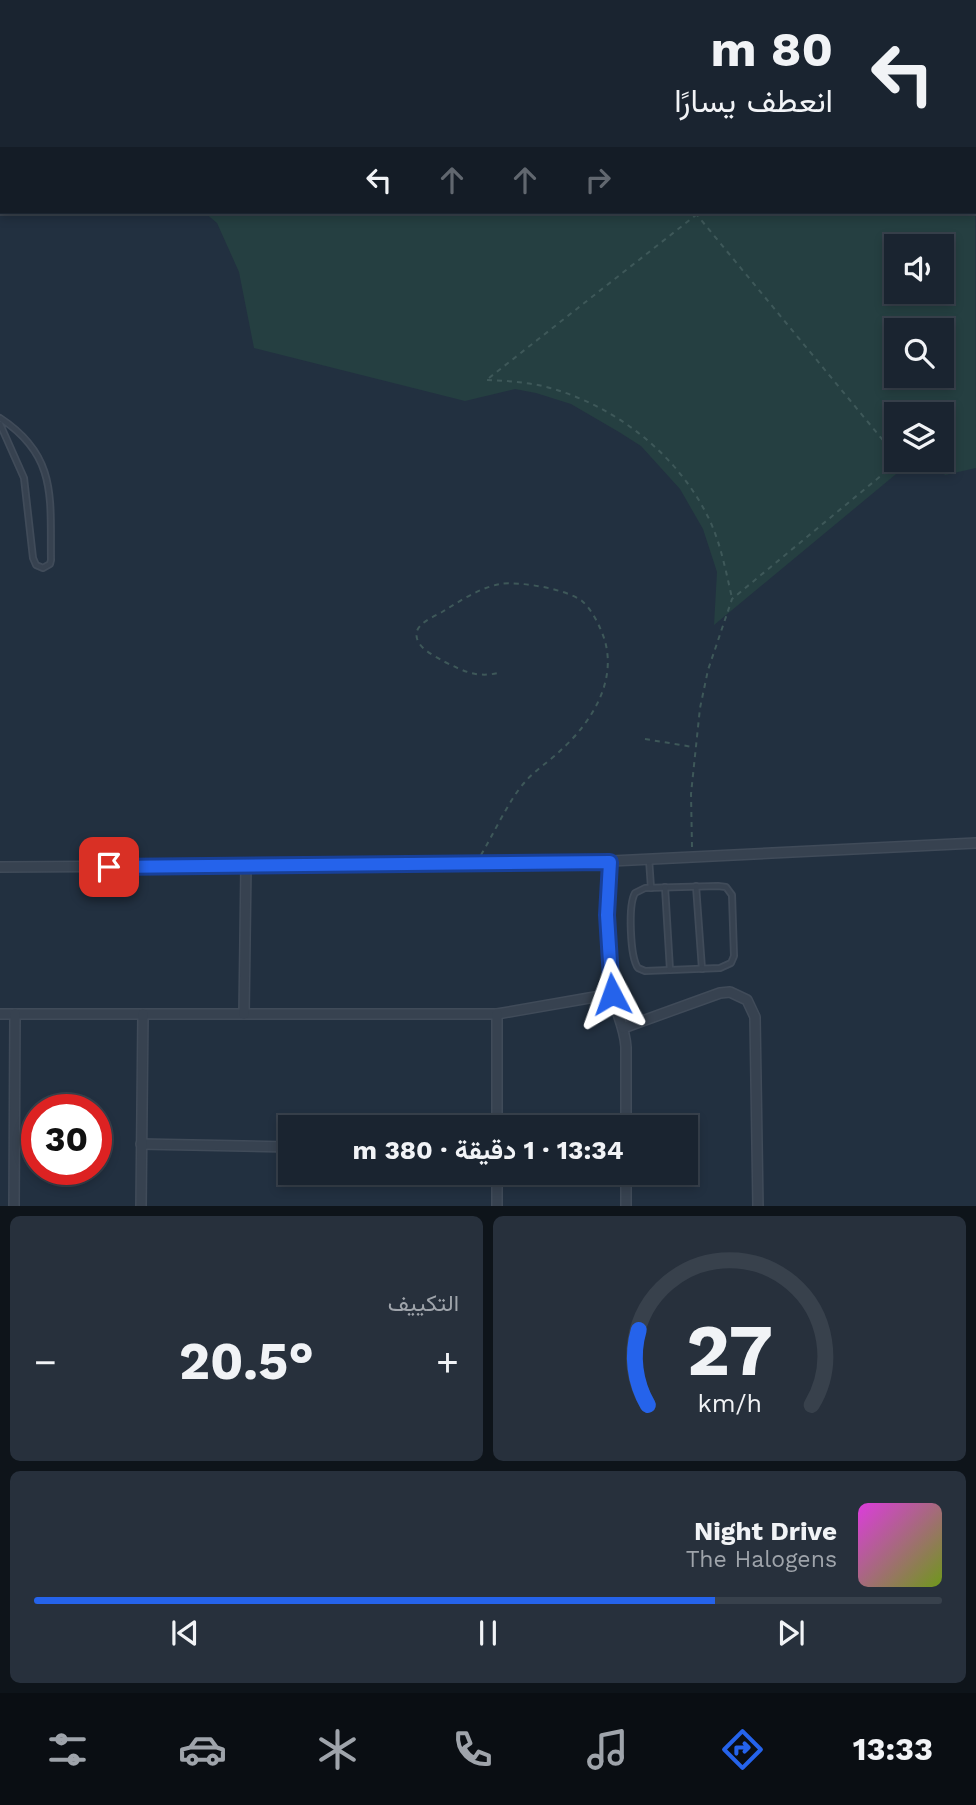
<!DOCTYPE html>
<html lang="ar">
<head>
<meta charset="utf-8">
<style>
	body { margin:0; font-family:"Work Sans",Vazirmatn,sans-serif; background:#27303c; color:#f1f3f6; direction:rtl; height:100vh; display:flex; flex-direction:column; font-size:26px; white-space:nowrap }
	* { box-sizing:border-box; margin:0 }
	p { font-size:23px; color:#9fa4ab }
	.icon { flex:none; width:38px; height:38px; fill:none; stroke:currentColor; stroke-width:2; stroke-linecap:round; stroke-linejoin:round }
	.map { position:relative; height:1206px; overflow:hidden; direction:ltr }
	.drawer { display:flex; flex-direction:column; gap:10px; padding:10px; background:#0e141a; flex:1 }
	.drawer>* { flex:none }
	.guide { position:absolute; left:0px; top:0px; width:976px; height:214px; box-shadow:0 4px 10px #0003,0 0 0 2px #38414c; direction:rtl; background:#1a2430; color:#f1f3f6; overflow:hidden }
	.tools { position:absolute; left:884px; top:234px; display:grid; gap:14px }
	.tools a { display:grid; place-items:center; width:70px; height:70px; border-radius:0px; background:#1a2430; box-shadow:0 4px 10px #0003,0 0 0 2px #38414c; font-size:35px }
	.speed { position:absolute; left:21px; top:1094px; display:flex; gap:14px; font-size:35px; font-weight:700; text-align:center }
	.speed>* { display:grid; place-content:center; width:91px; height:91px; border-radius:50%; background:#1a2430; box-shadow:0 4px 10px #0003,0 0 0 2px #38414c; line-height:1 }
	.speed .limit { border:10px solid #d22; background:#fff; color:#111 }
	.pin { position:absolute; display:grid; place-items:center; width:60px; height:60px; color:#fff; margin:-30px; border-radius:14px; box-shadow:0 4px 10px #0006 }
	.me { position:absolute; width:77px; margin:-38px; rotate:356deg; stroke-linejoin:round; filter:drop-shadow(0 0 5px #0008) }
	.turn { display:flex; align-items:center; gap:24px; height:147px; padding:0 28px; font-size:32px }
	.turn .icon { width:91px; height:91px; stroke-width:2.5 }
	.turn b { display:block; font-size:49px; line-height:60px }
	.lanes { display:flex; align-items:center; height:66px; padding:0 28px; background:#0003; justify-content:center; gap:35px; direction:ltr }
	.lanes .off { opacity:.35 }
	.big { font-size:52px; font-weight:700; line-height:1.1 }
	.drawer .widget { flex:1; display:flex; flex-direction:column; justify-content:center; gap:10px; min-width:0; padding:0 24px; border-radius:10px; background:#27303c }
	.drawer .dial { align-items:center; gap:0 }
	.dial svg { height:182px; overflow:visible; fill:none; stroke:#38414c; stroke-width:7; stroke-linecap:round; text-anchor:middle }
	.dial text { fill:#f1f3f6; stroke:none }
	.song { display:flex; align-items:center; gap:21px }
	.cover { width:84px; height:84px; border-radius:10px; background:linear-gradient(135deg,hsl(300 70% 55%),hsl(80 70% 35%)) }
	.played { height:7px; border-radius:4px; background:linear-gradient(90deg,#2563eb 75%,#38414c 75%) }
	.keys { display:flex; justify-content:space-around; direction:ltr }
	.heat { display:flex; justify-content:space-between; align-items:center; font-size:38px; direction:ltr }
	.drawer .tiles { flex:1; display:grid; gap:10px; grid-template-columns:1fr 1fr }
	.widget:last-child { grid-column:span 2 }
	.trip { position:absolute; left:278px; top:1115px; width:420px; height:70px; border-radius:0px; background:#1a2430; box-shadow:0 4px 10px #0003,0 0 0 2px #38414c; font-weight:700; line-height:70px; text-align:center; direction:rtl }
	.tabs { display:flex; height:112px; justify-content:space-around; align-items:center; background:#0a0e13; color:#9fa4ab }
	.tabs .icon { width:49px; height:49px }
	.tabs .on { color:#2563eb }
	.tabs b { font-size:32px; color:#f1f3f6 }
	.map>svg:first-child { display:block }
	.green { fill:#253f41; fill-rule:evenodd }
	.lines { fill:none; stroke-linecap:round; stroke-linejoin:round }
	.lane-casing { stroke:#404b59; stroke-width:8 }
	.street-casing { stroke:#404b59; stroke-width:12 }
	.highway-casing { stroke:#424d5a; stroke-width:19 }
	.path { stroke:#3e5859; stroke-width:2; stroke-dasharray:5 5; stroke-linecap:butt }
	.lane { stroke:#374250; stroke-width:4.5 }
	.street { stroke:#374250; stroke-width:9 }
	.highway { stroke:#766753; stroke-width:16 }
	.route-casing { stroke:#184099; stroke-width:18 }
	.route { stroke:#2563eb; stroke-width:12 }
</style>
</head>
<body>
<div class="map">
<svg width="976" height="1207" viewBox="0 0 976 1207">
	<rect width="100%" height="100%" fill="#223040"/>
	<!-- green -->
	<g class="green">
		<polygon points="460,0 901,0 902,2 457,2"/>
		<path d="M 975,89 L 976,468 L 945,475 L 932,460 L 942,460 L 942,415 L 896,415 L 896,460 L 913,460 L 714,625 L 717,572 L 703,529 L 680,489 L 641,446 L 619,432 L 571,404 L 536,393 L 515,389 L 465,401 L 254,348 L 239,272 L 217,223 L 204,212 L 975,212 ZM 896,247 L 942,247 L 942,292 L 896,292 ZM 896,331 L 942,331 L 942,376 L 896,376 Z"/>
	</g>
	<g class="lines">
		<!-- lane casing -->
		<g class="lane-casing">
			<g id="lane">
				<path d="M 0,418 C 58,456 50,499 51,560 L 50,564 L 43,568 L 36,565 L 33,558 L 24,478 L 0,424"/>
				<polyline points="649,859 651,888"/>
				<polyline points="696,886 702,969"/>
				<path d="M 718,886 L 726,887 L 732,895 L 734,956 L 731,963 L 720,968 L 645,971 L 638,968 C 630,957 628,905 635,893 L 645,888 Z"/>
				<polyline points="665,887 670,970"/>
			</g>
		</g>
		<!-- street casing -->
		<g class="street-casing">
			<g id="street">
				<path d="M 610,862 C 608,904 605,953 612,994 C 616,1012 625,1028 626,1047 L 626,1127"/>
				<polyline points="0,867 551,864 976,843"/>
				<polyline points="0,1014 497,1014 612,994"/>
				<polyline points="244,1014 246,866"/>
				<polyline points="497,1014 497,1127"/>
				<polyline points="623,1028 720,993 730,992 747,1000 755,1017 758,1207"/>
				<polyline points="141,1144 290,1147"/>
				<polyline points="497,1172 497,1207"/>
				<polyline points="14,1207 15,1014"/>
				<polyline points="141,1207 143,1014"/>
				<polyline points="626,1207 626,1172"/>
			</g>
		</g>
		<!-- highway casing -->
		<g class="highway-casing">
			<g id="highway">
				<polyline points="926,0 927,2"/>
				<polyline points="950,0 951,2"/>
				<polyline points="403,2 406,0"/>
				<polyline points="431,2 434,0"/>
				<polyline points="975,31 976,32"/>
				<polyline points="975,61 976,63"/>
				<polyline points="0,129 2,129"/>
				<polyline points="0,149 2,149"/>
			</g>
		</g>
		<!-- path -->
		<g class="path">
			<polyline points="700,2 700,0"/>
			<polyline points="697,212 697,215 896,456"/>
			<polyline points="489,378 696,215"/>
			<path d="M 487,380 C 508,381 529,382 550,388 C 618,407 680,457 710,521 C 721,545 726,572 732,598"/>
			<polyline points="645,739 693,747"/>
			<polyline points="692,847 691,794 700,708 708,670 732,599 900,460"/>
			<path d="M 481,855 C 493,835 510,798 525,782 C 535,770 550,761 561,750 C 594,720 622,674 600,628 C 596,619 590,608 582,601 C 567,589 519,581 500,584 C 479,588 460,601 442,612 C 435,616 420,622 417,631 C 413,646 433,655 443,661 C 463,671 476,678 498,673"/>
		</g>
		<!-- lane -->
		<use href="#lane" class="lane"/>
		<!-- street -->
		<use href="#street" class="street"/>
		<!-- highway -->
		<use href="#highway" class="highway"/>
	</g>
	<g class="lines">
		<!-- route casing -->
		<g class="route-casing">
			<polyline id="route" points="109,867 610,862 607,915 612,994"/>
		</g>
		<!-- route -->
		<use href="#route" class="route"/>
	</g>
</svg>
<div class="tools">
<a><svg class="icon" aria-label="sound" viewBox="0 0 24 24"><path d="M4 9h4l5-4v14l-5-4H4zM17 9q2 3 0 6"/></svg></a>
<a><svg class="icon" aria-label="search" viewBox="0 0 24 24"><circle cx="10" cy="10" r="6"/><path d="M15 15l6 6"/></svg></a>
<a><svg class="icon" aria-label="layers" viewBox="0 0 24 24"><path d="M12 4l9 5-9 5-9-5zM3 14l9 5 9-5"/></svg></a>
</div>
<div class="speed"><div class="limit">30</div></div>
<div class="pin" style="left:109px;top:867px;background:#d93025"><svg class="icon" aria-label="arrive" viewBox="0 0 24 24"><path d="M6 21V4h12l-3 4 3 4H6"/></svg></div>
<svg class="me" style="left:612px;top:994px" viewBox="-20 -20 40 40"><path d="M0-17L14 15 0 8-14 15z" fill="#2563eb" stroke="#fff" stroke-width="4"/></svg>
<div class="trip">13:34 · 1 دقيقة · 380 m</div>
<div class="guide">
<div class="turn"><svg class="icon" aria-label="left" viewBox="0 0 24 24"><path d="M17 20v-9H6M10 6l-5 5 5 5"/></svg><div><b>80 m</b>انعطف يسارًا</div></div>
<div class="lanes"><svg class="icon" aria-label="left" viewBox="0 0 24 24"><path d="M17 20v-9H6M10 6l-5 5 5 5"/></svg><svg class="icon off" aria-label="ahead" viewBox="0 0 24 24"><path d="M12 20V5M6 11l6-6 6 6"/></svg><svg class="icon off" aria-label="ahead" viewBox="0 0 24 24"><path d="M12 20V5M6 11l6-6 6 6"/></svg><svg class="icon off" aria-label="right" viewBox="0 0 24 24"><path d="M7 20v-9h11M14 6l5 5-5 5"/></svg></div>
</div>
</div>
<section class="drawer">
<div class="tiles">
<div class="widget dial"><svg viewBox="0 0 100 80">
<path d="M14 69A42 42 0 1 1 86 69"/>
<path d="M14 69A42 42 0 0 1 10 36" stroke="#2563eb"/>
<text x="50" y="56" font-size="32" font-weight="700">27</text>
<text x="50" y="72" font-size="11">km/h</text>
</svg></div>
<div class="widget"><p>التكييف</p>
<div class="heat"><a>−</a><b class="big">20.5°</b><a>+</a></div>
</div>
<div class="widget">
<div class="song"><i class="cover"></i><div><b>Night Drive</b><p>The Halogens</p></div></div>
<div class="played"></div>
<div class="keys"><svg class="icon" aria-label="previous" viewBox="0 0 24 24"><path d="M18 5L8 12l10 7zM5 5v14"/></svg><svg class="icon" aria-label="pause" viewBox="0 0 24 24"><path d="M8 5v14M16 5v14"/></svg><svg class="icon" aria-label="next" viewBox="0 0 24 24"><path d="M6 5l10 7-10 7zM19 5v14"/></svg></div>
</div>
</div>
</section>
<nav class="tabs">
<b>13:33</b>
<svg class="icon on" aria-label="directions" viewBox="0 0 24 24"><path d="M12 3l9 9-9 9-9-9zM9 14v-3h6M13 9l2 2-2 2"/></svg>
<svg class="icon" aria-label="music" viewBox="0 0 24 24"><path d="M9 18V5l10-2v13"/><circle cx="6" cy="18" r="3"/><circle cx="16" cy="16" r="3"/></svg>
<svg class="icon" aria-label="phone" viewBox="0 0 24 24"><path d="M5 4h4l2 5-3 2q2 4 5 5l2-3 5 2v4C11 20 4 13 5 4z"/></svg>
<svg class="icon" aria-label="climate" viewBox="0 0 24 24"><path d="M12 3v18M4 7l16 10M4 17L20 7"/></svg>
<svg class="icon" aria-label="car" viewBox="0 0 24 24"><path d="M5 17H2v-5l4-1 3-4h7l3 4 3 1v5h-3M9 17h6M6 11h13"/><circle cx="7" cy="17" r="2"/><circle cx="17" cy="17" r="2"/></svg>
<svg class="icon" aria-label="filters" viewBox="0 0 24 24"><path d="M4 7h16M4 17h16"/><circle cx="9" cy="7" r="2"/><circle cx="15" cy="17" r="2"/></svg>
</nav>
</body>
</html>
